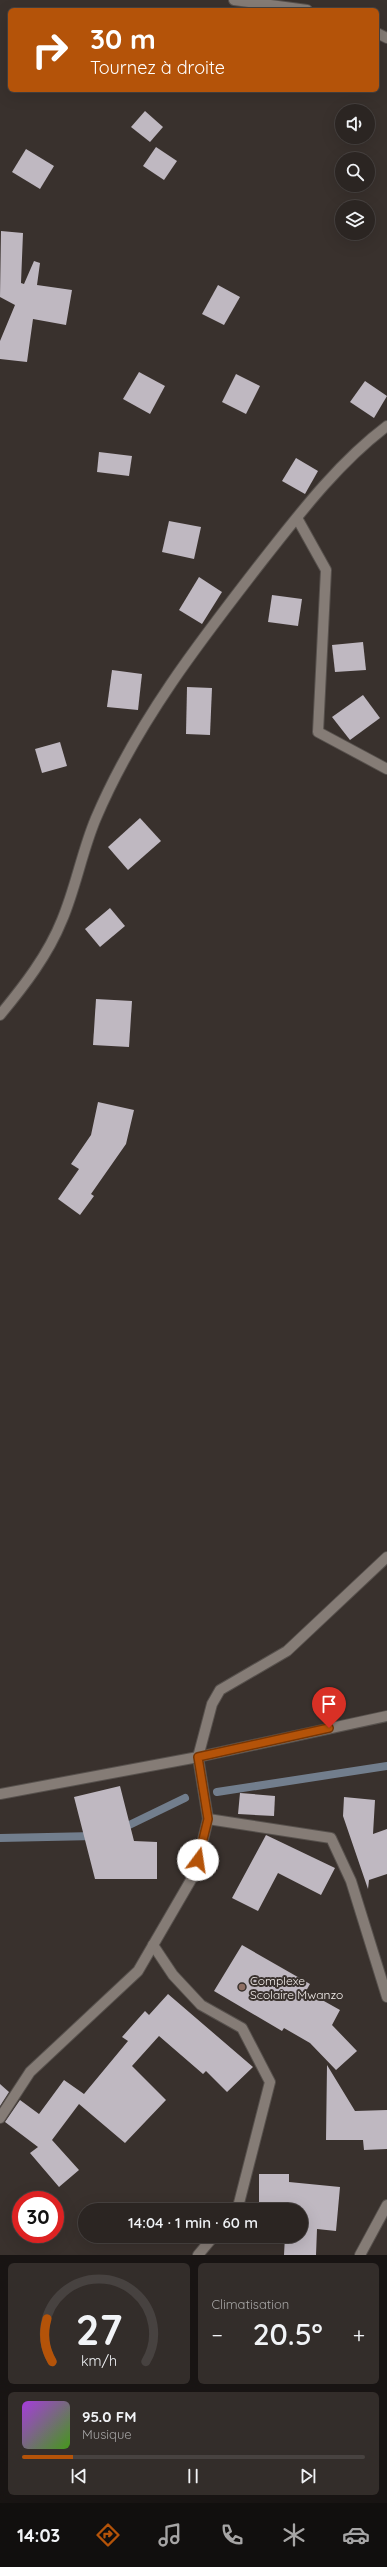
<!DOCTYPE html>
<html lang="fr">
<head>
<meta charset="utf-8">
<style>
	body { margin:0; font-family:Quicksand,sans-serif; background:#332d2a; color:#f1f3f6; height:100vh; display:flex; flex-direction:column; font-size:15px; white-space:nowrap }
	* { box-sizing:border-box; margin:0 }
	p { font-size:13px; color:#a6a5a5 }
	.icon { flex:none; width:22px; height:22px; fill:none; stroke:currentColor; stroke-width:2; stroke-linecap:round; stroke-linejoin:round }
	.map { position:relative; height:2255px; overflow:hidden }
	.details { display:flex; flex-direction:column; gap:8px; padding:8px; background:#181413; flex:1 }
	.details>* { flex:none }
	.banner { position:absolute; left:8px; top:8px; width:371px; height:84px; border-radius:6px; box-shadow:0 4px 16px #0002,0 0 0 1px #474240; background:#b45309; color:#fff; overflow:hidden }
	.controls { position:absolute; left:335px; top:104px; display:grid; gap:8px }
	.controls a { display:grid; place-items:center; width:40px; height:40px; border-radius:50%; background:#2b2522; box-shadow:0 4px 16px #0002,0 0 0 1px #474240; font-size:20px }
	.speed { position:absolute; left:12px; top:2191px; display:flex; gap:8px; font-size:20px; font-weight:700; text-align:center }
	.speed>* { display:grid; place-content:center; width:52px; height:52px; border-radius:50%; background:#2b2522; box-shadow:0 4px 16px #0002,0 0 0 1px #474240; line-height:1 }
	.speed .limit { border:6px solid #d22; background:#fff; color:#111 }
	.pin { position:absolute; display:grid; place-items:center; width:34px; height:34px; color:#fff; margin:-41px -17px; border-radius:50% 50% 50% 0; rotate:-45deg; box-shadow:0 0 4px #0007 }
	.pin .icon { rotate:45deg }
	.me { position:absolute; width:44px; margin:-22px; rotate:14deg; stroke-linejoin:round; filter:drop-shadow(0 0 3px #0008) }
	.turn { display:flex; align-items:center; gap:14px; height:84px; padding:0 16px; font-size:18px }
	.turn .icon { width:52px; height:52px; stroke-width:2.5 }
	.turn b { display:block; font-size:28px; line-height:34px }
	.big { font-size:30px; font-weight:600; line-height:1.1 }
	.details .widget { flex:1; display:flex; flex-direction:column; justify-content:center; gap:6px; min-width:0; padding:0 14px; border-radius:6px; background:#332d2a }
	.details .dial { align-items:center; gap:0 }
	.dial svg { height:104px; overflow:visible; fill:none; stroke:#474240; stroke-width:7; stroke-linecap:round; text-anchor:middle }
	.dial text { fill:#f1f3f6; stroke:none }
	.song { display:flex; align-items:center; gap:12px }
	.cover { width:48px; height:48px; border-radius:6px; background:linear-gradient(135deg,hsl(280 70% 55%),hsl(100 70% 35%)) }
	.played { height:4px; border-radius:2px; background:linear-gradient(90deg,#b45309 15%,#474240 15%) }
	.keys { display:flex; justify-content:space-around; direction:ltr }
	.heat { display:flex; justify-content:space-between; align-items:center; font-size:22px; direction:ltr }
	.details .tiles { flex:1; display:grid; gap:8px; grid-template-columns:1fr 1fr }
	.widget:last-child { grid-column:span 2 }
	.trip { position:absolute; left:78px; top:2203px; width:230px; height:40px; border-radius:20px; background:#2b2522; box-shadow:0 4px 16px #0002,0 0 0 1px #474240; font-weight:600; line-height:40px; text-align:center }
	.menu { display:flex; height:64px; justify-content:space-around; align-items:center; background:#110f0e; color:#a6a5a5 }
	.menu .icon { width:28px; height:28px }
	.menu .selected { color:#b45309 }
	.menu b { font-size:18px; color:#f1f3f6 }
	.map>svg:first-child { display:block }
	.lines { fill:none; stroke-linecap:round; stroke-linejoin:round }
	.stream { stroke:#727e8d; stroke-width:8 }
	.building { fill:#bfb8c1 }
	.minor-casing { stroke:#57514d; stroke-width:12 }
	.minor { stroke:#857c76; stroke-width:10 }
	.route-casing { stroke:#753606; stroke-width:10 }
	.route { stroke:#b45309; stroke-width:7 }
	.education-dot { fill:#8d6e63; stroke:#39312d; stroke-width:1.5 }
	.labels { text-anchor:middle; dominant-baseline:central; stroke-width:4; stroke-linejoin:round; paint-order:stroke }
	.poi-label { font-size:12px; fill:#f4efec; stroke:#39312d; text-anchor:start }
</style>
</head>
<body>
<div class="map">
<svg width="387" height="2255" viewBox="0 0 387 2255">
	<rect width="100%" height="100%" fill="#39312d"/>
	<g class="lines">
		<!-- stream -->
		<g class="stream">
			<polyline points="217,1792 387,1766"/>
			<polyline points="121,1829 185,1798"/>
			<polyline points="0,1838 95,1836"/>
		</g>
	</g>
	<!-- building -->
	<g class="building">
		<polygon points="145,111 163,127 150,142 131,127"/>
		<polygon points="156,147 177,161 164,180 143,166"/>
		<polygon points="26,149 54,166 40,189 12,172"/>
		<polygon points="1,231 23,233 21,283 24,284 34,261 40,263 37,285 72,290 66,325 33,319 27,362 0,359 0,341 15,305 0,297"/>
		<polygon points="218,285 240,297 224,325 202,314"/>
		<polygon points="139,372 165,386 150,414 123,399"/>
		<polygon points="236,374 260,386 246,414 222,402"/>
		<polygon points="365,381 387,396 374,418 350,402"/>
		<polygon points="99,452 132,456 129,476 97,472"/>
		<polygon points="296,458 318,471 305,494 282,481"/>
		<polygon points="169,521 201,527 194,559 162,552"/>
		<polygon points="199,577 222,592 202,624 179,610"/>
		<polygon points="272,595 302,599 298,626 268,622"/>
		<polygon points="363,642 366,670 335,672 332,645"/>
		<polygon points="112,670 142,674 138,710 107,707"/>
		<polygon points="187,687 212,688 210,735 186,734"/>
		<polygon points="363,695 380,718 350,740 332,717"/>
		<polygon points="60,742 67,766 42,773 35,749"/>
		<polygon points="140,818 161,841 128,870 108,847"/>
		<polygon points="110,908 125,926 100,947 85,929"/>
		<polygon points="96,999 132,1001 129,1047 93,1045"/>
		<polygon points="98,1102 134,1110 126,1144 91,1194 94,1196 80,1215 58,1199 79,1169 71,1164 91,1135"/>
		<polygon points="120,1786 134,1841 157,1842 157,1879 95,1879 74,1797"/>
		<polygon points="240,1793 275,1796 274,1816 238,1814"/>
		<polygon points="344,1797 375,1800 373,1834 387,1829 387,1874 369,1880 368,1889 343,1816"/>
		<polygon points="266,1835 335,1868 321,1895 278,1873 258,1911 232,1898"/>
		<polygon points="242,1945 310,1984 306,1991 340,2010 332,2025 357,2051 336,2070 310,2043 284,2028 282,2031 214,1991"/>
		<polygon points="168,1994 253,2067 227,2092 206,2071 203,2074 159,2036 132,2066 166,2100 125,2143 79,2104 52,2140 79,2170 59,2187 30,2153 38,2147 5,2122 20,2100 39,2114 64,2080 84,2094 128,2041 122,2037 145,2011 149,2015"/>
		<polygon points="327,2065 355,2111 387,2110 387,2149 364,2150 363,2140 326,2140"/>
		<polygon points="0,2084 9,2092 0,2106"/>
		<polygon points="259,2174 289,2174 289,2182 340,2187 336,2231 317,2229 316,2255 284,2255 285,2236 301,2236 301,2210 259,2210"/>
	</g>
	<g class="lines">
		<!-- minor casing -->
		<g class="minor-casing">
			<g id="minor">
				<polyline points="234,0 307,10"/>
				<polyline points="377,33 387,38"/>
				<polyline points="297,518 326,570 318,732 387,769"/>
				<path d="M 0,1015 C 24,986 48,955 62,920 C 76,887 82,851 96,818 C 137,722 200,641 263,560 C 300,513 339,462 387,426"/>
				<polyline points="0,1794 198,1757 387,1716"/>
				<polyline points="208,1819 331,1838 351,1881 387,1997"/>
				<polyline points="153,1945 173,1975 201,2005 242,2028 270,2082 238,2207 236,2210"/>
				<polyline points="0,2118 30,2072 138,1971 195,1873 208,1819 198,1757 212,1704 220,1690 287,1651 387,1557"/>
				<polyline points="198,2255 214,2236"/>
				<polyline points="360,2255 387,2205"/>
			</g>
		</g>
		<!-- minor -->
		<use href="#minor" class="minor"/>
	</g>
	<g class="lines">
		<!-- route casing -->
		<g class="route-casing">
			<polyline id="route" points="198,1860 208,1819 198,1757 329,1728"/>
		</g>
		<!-- route -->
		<use href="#route" class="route"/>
	</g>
	<!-- markers -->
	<circle class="education-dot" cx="242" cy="1987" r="4"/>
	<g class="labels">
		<!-- poi labels -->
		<g class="poi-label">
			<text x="250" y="1980">Complexe<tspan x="250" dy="14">Scolaire Mwanzo</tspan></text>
		</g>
	</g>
</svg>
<div class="controls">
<a><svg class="icon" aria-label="sound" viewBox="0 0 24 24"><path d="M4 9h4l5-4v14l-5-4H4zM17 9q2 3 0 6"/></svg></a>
<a><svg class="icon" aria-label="search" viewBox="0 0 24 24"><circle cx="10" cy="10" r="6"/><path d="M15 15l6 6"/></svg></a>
<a><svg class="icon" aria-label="layers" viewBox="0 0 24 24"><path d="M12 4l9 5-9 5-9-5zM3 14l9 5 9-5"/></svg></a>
</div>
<div class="speed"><div class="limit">30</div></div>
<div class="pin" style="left:329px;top:1728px;background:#d93025"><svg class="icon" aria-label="arrive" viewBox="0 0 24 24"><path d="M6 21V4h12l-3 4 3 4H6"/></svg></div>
<svg class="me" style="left:198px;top:1860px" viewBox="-20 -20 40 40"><circle r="19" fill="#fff"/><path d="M0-13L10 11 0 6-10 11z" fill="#b45309"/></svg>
<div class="trip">14:04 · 1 min · 60 m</div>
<div class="banner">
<div class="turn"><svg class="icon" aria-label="right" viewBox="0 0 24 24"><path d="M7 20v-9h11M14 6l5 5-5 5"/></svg><div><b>30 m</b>Tournez à droite</div></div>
</div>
</div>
<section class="details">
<div class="tiles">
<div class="widget dial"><svg viewBox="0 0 100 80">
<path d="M14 69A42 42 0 1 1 86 69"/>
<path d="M14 69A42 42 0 0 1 10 36" stroke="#b45309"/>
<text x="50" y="56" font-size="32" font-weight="700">27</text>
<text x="50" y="72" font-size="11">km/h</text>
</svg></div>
<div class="widget"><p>Climatisation</p>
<div class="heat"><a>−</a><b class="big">20.5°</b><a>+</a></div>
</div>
<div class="widget">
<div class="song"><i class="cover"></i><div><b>95.0 FM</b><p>Musique</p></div></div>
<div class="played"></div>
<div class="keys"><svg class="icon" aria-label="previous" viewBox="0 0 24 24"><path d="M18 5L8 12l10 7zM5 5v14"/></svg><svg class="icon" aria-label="pause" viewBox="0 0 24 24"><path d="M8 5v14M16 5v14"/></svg><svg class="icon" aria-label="next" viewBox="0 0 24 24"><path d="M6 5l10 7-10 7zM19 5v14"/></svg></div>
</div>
</div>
</section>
<nav class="menu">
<b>14:03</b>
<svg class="icon selected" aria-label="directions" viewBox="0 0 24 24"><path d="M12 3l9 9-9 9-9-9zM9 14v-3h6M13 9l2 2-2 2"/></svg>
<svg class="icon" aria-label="music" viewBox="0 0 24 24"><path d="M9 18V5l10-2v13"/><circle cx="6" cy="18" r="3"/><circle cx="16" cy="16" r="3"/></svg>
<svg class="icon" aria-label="phone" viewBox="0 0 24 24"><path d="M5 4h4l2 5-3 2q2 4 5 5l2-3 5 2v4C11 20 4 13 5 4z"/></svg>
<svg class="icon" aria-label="climate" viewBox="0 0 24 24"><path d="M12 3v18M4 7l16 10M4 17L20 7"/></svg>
<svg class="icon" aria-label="car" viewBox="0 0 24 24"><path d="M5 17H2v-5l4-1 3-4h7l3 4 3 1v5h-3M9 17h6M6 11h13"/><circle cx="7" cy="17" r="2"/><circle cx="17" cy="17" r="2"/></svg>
</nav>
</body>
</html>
